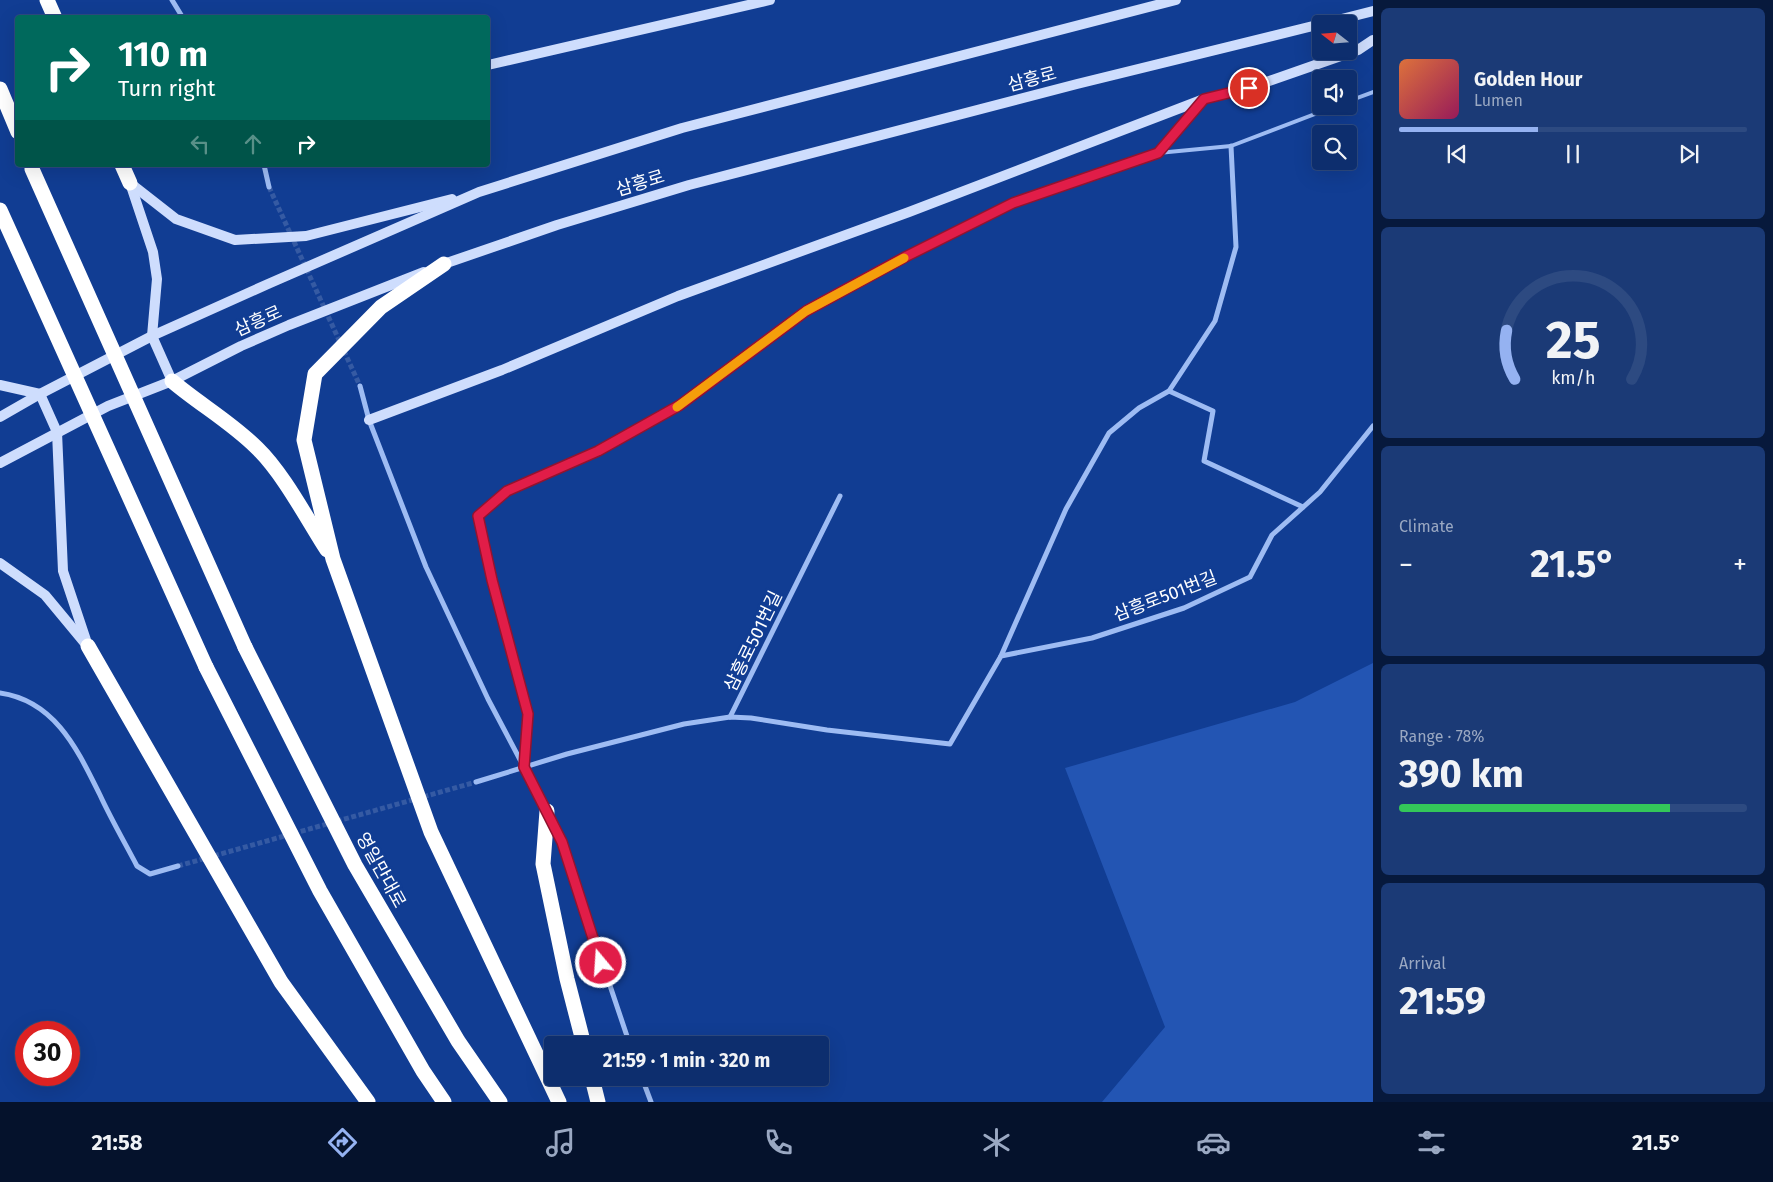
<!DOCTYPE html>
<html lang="en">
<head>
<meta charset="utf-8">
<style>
	body { margin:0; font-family:"Fira Sans","Noto Sans KR",sans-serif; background:#1b3a76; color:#f1f3f6; height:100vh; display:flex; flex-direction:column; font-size:19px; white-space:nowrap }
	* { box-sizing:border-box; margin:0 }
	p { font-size:16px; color:#9aa8c2 }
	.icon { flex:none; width:28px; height:28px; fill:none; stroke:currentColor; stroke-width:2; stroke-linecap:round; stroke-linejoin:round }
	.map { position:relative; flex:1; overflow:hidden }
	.panel { display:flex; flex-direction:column; gap:8px; padding:8px; background:#07193c; width:400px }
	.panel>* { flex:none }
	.banner { position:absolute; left:15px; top:15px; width:475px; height:152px; border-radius:5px; box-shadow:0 5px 20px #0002,0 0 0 1px #2d4a81; background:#00695c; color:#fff; overflow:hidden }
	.needle { width:32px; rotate:287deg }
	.tools { position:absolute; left:1312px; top:15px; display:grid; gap:10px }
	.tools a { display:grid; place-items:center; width:45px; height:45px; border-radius:5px; background:#0d2e6e; box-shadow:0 5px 20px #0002,0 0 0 1px #2d4a81; font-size:25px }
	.speed { position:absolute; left:15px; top:1021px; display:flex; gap:10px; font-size:25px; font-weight:700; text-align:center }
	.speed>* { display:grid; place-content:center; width:65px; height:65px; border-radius:50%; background:#0d2e6e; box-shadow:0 5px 20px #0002,0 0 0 1px #2d4a81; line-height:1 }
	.speed .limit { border:8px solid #d22; background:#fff; color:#111 }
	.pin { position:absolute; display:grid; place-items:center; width:42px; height:42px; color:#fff; margin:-21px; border:2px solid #fff; border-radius:50%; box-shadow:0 1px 5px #0007 }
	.me { position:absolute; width:55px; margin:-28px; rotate:342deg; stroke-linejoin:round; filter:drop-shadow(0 0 4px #0008) }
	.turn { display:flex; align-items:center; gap:18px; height:105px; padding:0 20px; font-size:22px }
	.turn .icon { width:65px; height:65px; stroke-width:2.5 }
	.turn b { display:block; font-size:35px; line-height:42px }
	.lanes { display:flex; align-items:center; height:48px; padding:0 20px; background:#0003; justify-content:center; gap:25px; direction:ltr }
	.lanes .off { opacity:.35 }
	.big { font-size:38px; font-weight:700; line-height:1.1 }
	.panel .widget { flex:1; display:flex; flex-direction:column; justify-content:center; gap:8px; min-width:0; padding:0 18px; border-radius:8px; background:#1b3a76 }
	.panel .dial { align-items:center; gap:0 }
	.dial svg { height:130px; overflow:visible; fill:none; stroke:#2d4a81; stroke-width:7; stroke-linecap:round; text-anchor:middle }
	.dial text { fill:#f1f3f6; stroke:none }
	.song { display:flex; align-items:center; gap:15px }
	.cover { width:60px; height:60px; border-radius:8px; background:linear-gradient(135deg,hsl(20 70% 55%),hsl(330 70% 35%)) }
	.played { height:5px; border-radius:2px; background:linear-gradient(90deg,#95b2f1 40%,#2d4a81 40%) }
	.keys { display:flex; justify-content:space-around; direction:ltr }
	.heat { display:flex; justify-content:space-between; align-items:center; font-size:28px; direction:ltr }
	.charge { height:8px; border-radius:4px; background:linear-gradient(90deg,#34c759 78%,#2d4a81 0) }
	.trip { position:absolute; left:544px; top:1036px; width:285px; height:50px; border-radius:5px; background:#0d2e6e; box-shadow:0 5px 20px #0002,0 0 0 1px #2d4a81; font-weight:700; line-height:50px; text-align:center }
	.menu { display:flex; height:80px; justify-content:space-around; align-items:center; background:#05122c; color:#9aa8c2 }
	.menu .icon { width:35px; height:35px }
	.menu .current { color:#95b2f1 }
	.menu b { font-size:22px; color:#f1f3f6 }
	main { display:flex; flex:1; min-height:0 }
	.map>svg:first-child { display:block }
	.green { fill:#2355b3 }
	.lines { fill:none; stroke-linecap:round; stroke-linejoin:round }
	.street-tunnel { stroke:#355aa3; stroke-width:5; stroke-dasharray:5 2.5; stroke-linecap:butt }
	.lane { stroke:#9ebcf3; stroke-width:4 }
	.street { stroke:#9ebcf3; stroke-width:5 }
	.secondary { stroke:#ceddfd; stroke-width:10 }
	.highway { stroke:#fff; stroke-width:15 }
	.highway-bridge { stroke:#fff; stroke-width:15 }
	.route-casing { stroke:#92132f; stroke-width:12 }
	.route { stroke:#e11d48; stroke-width:9 }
	.slow { stroke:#f59e0b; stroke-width:9 }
	.labels { text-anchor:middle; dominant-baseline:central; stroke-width:5; stroke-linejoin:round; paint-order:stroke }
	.street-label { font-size:18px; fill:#fff; stroke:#113d93 }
</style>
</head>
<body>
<main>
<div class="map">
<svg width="1373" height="1102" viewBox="0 0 1373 1102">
	<rect width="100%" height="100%" fill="#113d93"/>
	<!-- green -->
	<polygon class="green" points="1373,663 1373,1102 1102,1102 1165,1027 1065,768 1295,702"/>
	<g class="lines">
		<!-- street-tunnel -->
		<g class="street-tunnel">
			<polyline points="269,187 360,386"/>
			<polyline points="178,866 476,782"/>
		</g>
		<!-- lane -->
		<g class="lane">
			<polyline points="1349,101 1373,92"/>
			<polyline points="1158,153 1231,146 1336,106"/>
		</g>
		<!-- street -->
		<g class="street">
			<polyline points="172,0 183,18"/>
			<polyline points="264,165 269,187"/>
			<polyline points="360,386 369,420 426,567 488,699 546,809"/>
			<polyline points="1169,391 1213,411 1204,461 1303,507"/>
			<polyline points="1001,656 1066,509 1109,433 1139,408 1169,391 1215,321 1236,247 1231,146"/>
			<path d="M 0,693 C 56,701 78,751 100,795 C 111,819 125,843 137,866 L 150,874 L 178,866"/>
			<polyline points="730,717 840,496"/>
			<polyline points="524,767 528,714 492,580 478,516 507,491 598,451 680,405 806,311 907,256 1013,203 1158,153 1201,103"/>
			<polyline points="476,782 567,754 684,724 730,717 751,718 827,730 950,744 1001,656 1092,638 1184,608 1250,577 1272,535 1320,492 1373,426"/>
			<polyline points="550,819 562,843 630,1045"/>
			<polyline points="642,1078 651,1102"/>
		</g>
		<!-- secondary -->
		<g class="secondary">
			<polyline points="1322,24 1373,11"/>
			<polyline points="488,65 770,0"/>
			<polyline points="130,183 176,219 235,240 306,236 452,199"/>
			<polyline points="130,183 153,252 157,279 152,336 172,381"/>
			<polyline points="438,266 557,225 689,185 1077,84 1321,24"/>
			<polyline points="0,385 40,394"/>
			<polyline points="40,394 57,432 63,571 88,646"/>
			<polyline points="0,417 40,394 152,336 268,284 479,192 682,128 1176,0"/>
			<polyline points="369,420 502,370 678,296 909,212 1204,99 1249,88 1358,50 1373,40"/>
			<polyline points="0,463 108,406 172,381 241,346 289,325 424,272"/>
			<polyline points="0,563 45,595 84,642"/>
		</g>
		<!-- highway -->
		<g class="highway">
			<polyline points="47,0 55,18"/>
			<polyline points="0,89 18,132"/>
			<polyline points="122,165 130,183"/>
			<polyline points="444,264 381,307 315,374 304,440 333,559 431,832 559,1102"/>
			<path d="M 172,381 C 199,404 231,422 257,448 C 283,473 307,519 327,550"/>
			<polyline points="88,646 281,982 368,1102"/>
			<polyline points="245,647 355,865 458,1041 500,1102"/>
			<polyline points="206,667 320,891 423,1071 444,1102"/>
			<polyline points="547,811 543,864 567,979 584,1045"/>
			<polyline points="592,1078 598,1102"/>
		</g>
		<!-- highway-bridge -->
		<g class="highway-bridge">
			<polyline points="32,169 245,647"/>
			<polyline points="0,210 206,667"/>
		</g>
	</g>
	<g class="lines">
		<!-- route casing -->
		<g class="route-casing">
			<polyline id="route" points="601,963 562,842 524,767 528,714 492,580 478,516 507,491 598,451 680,405 806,311 907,256 1013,203 1158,153 1204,99 1249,88"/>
		</g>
		<!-- route -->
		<use href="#route" class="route"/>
		<!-- slow -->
		<polyline class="slow" points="677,407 806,311 904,258"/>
	</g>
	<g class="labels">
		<!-- street labels -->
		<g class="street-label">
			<text transform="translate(1032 79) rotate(-15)">삼흥로</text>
			<text transform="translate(640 183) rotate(-17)">삼흥로</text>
			<text transform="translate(258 321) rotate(-24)">삼흥로</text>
			<text transform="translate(1165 596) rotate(-21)">삼흥로501번길</text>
			<text transform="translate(753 641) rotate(-64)">삼흥로501번길</text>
			<text transform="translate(381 870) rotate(61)">영일만대로</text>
		</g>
	</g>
</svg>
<div class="tools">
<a><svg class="needle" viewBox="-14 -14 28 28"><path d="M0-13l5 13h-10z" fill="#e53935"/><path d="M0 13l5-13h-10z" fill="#9aa8c2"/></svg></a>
<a><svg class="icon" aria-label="sound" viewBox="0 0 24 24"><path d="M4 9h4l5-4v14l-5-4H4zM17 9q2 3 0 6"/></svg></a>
<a><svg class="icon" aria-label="search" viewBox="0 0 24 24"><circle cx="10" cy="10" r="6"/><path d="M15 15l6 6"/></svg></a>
</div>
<div class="speed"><div class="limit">30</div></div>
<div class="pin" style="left:1249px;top:88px;background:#d93025"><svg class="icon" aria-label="arrive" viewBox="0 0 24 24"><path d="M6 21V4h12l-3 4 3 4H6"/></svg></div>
<svg class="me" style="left:601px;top:963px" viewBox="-20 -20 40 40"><circle r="17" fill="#e11d48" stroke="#fff" stroke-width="3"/><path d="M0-11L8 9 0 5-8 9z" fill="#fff"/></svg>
<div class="trip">21:59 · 1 min · 320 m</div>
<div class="banner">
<div class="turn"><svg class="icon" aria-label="right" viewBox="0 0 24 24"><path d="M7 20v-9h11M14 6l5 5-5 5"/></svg><div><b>110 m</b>Turn right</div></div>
<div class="lanes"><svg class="icon off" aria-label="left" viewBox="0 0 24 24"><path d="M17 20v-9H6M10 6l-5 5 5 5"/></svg><svg class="icon off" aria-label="ahead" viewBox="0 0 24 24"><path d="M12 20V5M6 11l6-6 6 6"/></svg><svg class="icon" aria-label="right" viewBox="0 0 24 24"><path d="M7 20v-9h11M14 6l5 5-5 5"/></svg></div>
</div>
</div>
<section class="panel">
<div class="widget">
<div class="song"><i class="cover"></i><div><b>Golden Hour</b><p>Lumen</p></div></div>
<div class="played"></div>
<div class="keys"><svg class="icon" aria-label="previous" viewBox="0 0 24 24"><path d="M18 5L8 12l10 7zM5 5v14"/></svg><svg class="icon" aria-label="pause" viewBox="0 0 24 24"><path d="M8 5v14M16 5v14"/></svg><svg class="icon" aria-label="next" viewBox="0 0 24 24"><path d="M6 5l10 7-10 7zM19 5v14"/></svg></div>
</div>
<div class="widget dial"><svg viewBox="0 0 100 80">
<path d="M14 69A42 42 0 1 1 86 69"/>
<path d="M14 69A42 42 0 0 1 9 39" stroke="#95b2f1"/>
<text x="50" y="56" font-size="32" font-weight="700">25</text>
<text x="50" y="72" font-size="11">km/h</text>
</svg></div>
<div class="widget"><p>Climate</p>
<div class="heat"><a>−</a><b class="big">21.5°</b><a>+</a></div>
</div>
<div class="widget"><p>Range · 78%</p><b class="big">390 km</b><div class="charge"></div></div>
<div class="widget"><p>Arrival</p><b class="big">21:59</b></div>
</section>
</main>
<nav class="menu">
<b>21:58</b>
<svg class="icon current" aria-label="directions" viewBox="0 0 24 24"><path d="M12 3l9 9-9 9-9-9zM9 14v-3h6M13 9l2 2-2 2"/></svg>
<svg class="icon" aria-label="music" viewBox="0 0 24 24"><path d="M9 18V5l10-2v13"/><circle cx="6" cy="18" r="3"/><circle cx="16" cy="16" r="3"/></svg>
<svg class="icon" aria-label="phone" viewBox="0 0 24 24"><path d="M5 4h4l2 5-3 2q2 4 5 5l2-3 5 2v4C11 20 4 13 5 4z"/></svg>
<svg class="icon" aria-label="climate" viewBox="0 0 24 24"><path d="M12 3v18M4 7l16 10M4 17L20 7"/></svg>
<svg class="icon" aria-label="car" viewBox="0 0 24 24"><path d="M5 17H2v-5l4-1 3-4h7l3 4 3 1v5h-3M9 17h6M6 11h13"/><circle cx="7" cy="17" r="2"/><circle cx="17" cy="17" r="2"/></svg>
<svg class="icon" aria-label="filters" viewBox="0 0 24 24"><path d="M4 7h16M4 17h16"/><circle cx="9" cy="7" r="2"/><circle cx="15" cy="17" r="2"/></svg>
<b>21.5°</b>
</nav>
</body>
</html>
